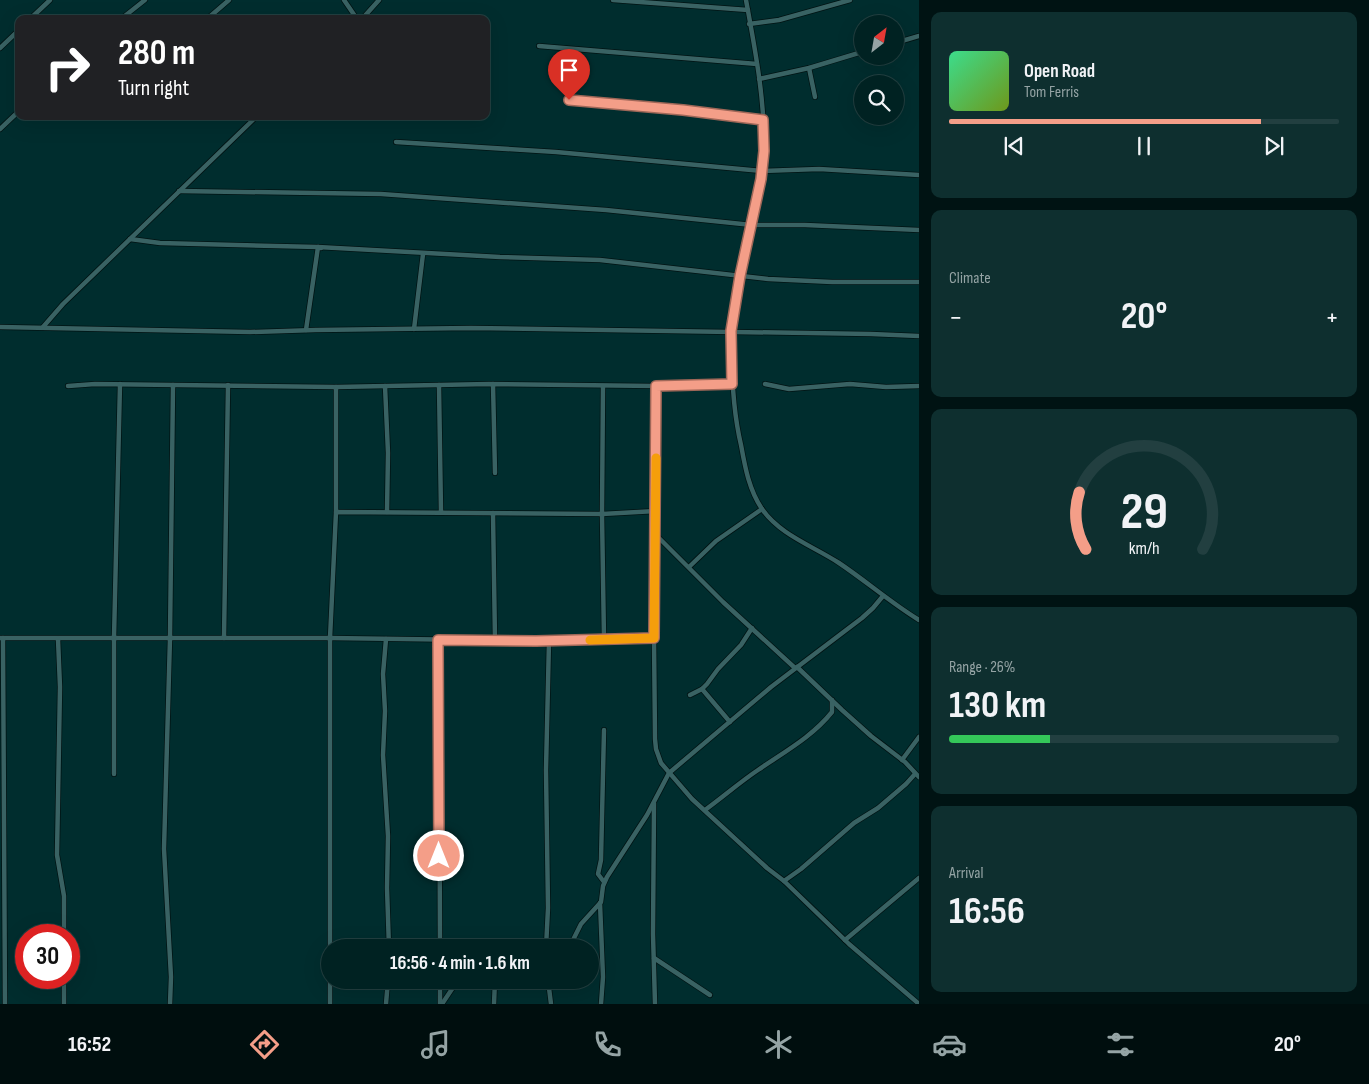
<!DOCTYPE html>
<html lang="en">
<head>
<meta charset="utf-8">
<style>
	body { margin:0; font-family:"Sofia Sans Condensed",sans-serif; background:#0e2f2f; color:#f1f3f6; height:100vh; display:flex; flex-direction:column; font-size:19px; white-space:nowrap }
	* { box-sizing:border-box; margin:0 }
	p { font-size:16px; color:#95a4a5 }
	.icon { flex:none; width:28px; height:28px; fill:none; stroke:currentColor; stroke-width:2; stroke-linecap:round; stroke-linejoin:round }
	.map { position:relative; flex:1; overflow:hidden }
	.panel { display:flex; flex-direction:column; gap:12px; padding:12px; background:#001313; width:450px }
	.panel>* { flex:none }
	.banner { position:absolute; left:15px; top:15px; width:475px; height:105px; border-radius:10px; box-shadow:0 5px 20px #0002,0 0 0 1px #223f40; background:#202124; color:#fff; overflow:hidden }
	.needle { width:32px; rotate:31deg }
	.fabs { position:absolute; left:854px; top:15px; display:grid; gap:10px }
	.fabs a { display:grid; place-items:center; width:50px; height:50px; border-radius:50%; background:#022; box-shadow:0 5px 20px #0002,0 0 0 1px #223f40; font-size:25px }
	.speed { position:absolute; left:15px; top:924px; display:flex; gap:10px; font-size:25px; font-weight:700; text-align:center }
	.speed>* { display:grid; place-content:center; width:65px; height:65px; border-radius:50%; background:#022; box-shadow:0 5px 20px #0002,0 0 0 1px #223f40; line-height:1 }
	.speed .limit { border:8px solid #d22; background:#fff; color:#111 }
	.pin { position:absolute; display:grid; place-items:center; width:42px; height:42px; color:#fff; margin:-51px -21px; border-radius:50% 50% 50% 0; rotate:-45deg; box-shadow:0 0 5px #0007 }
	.pin .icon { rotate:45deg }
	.me { position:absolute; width:55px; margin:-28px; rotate:0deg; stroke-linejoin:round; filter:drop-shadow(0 0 4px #0008) }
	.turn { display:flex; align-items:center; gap:18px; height:105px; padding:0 20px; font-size:22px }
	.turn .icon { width:65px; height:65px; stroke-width:2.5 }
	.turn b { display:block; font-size:35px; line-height:42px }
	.big { font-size:38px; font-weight:700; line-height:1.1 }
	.panel .widget { flex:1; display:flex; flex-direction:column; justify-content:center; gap:8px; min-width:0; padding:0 18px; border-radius:10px; background:#0e2f2f }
	.panel .dial { align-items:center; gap:0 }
	.dial svg { height:130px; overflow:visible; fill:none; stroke:#223f40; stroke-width:7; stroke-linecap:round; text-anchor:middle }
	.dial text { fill:#f1f3f6; stroke:none }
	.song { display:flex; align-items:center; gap:15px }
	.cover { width:60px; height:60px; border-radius:8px; background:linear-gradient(135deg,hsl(150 70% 55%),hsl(80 70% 35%)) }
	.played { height:5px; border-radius:2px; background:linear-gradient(90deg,#f49e88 80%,#223f40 80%) }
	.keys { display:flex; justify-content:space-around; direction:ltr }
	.heat { display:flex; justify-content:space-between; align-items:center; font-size:28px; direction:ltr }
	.charge { height:8px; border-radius:4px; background:linear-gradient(90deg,#34c759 26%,#223f40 0) }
	.trip { position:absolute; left:321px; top:939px; width:278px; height:50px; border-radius:25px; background:#022; box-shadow:0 5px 20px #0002,0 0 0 1px #223f40; font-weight:700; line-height:50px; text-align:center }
	.tab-bar { display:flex; height:80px; justify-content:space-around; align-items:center; background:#000e0e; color:#95a4a5 }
	.tab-bar .icon { width:35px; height:35px }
	.tab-bar .active { color:#f49e88 }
	.tab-bar b { font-size:22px; color:#f1f3f6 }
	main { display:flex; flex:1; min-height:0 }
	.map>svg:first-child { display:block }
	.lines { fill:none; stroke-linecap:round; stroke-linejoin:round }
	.street-casing { stroke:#011313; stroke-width:6 }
	.street { stroke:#396263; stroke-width:4.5 }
	.route-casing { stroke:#9f6758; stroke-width:12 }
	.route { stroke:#f49e88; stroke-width:9 }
	.slow { stroke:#f59e0b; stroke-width:9 }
</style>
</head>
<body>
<main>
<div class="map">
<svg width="919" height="1004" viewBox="0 0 919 1004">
	<rect width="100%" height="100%" fill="#002d2e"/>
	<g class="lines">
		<!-- street casing -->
		<g class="street-casing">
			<g id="street">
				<polyline points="344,0 357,19"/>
				<polyline points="613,0 748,10"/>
				<path d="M 746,0 C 755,49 765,100 764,150 C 763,170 759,190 755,210 C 748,246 739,281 733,317 C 731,330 732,342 732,355 C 732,386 734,415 741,445 C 745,467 749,490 762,509 C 780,535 813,546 839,563 C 866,581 891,603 919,620"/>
				<polyline points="30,19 50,0"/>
				<polyline points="121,19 145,0"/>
				<polyline points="207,19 229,0"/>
				<polyline points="362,19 379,0"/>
				<polyline points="749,24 779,20 850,0"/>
				<polyline points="895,43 919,36"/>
				<polyline points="539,46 757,64"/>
				<polyline points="0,48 19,30"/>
				<polyline points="809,68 815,97"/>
				<polyline points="759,79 809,68 862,52"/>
				<polyline points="569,100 683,110 763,120"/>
				<polyline points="0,129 19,111"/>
				<polyline points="396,142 556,152 762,171 819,169 919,175"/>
				<polyline points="179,191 381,194 606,210 752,225 805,225 919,230"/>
				<polyline points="130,239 160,243 318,247 500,257 600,260 768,279 832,282 919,282"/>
				<polyline points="0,327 250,332 315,330 471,328 871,334 919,336"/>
				<polyline points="43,327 63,304 257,116"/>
				<polyline points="414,329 423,254"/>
				<polyline points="306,330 318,247 321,248"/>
				<polyline points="493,384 495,473"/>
				<polyline points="765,384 789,389 850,384 886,387 919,386"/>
				<polyline points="439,385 441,512"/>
				<polyline points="68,386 95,384 336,387 336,512"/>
				<polyline points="385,386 388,453 387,512"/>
				<polyline points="603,386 602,514 604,640"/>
				<polyline points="336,387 489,384 656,386"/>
				<polyline points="493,513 495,641"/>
				<polyline points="656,535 723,602 795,668"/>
				<polyline points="689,567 716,541 762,509"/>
				<polyline points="0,638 330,638 536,641 654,638 656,386 732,384"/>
				<polyline points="3,638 5,1004"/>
				<polyline points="224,638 228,385"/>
				<polyline points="654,638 655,739 656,749 661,763 692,799 767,868 784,881 849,944 919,1004"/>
				<polyline points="58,639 60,687 57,855 64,896 64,935"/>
				<polyline points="386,639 383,674 385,711 383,755 388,836 387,888 389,948"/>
				<polyline points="439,640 440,948"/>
				<polyline points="797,667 842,710 871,736 905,762 919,777"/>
				<polyline points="702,689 730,722"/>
				<polyline points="690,695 702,689 707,684 718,669 741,645 752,628"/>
				<polyline points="604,730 601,860 598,874 604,882"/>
				<polyline points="902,760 919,737"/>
				<polyline points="114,774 114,638 120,384"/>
				<polyline points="654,803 653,934 655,1004"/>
				<path d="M 705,810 C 723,797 740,782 758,770 C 784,752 812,737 832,712 L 832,700"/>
				<polyline points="784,881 801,869 854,823 878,808 906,784 915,774"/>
				<polyline points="600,903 603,977 601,1004"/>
				<polyline points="845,940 919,878"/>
				<polyline points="330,948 330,638 336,512 602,514 656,511"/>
				<polyline points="546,948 548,908 546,770 549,641"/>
				<polyline points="569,948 581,924 601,902 603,886 607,877 647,815 669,773 771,687 862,618 873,608 883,596"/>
				<polyline points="654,958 710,995"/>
				<polyline points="440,980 440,1004"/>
				<polyline points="548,980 551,1004"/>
				<polyline points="64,1004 64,978"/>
				<polyline points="170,1004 171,977 164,849 170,638 173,385"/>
				<polyline points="330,1004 330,975"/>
				<polyline points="386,1004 388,980"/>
				<polyline points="442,1004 452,989 460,982 495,984"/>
				<polyline points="494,1004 495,980"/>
			</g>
		</g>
		<!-- street -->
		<use href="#street" class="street"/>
	</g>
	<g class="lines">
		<!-- route casing -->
		<g class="route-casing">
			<polyline id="route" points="439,856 438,640 536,641 654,638 656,386 732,384 731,331 740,276 761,179 764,151 763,120 683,110 569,100"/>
		</g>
		<!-- route -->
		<use href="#route" class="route"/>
		<!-- slow -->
		<polyline class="slow" points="590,640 654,638 656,458"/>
	</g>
</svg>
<div class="fabs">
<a><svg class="needle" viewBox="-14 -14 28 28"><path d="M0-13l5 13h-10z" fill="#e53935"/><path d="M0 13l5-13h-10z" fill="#95a4a5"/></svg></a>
<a><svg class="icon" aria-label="search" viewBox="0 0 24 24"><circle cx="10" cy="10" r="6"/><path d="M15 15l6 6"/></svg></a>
</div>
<div class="speed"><div class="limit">30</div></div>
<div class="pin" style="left:569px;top:100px;background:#d93025"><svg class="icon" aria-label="arrive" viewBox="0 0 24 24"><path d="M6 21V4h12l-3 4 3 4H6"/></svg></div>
<svg class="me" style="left:439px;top:856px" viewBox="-20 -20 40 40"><circle r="17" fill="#f49e88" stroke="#fff" stroke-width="3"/><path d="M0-11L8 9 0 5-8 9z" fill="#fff"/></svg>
<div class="trip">16:56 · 4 min · 1.6 km</div>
<div class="banner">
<div class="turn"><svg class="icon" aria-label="right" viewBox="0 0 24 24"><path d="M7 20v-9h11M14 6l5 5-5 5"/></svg><div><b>280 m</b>Turn right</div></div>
</div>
</div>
<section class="panel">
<div class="widget">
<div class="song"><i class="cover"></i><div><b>Open Road</b><p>Tom Ferris</p></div></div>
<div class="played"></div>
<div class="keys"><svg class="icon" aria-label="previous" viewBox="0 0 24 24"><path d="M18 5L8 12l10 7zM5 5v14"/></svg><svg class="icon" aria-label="pause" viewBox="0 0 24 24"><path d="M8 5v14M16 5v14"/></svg><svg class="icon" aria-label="next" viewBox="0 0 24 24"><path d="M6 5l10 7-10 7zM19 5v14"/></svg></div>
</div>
<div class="widget"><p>Climate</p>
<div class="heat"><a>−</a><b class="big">20°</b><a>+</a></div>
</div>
<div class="widget dial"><svg viewBox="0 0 100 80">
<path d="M14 69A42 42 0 1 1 86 69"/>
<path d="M14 69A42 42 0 0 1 10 34" stroke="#f49e88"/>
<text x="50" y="56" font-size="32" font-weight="700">29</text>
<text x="50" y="72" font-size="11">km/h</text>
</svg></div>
<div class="widget"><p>Range · 26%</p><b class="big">130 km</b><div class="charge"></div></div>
<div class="widget"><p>Arrival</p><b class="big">16:56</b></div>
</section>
</main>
<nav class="tab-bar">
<b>16:52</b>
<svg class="icon active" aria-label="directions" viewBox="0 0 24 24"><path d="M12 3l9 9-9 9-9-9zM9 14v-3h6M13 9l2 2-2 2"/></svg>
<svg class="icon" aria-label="music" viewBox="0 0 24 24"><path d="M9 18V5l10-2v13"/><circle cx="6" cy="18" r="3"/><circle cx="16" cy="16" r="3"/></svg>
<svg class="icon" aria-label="phone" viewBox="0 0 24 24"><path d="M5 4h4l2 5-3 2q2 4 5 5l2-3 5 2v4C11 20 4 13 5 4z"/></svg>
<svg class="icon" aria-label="climate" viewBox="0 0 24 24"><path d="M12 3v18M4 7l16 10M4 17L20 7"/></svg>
<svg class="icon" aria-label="car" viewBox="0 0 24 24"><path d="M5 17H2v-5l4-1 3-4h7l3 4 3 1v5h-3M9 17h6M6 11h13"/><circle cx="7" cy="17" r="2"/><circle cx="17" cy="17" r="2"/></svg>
<svg class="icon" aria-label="filters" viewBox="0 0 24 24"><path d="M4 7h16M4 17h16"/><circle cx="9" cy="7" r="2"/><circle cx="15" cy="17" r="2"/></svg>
<b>20°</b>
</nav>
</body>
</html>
